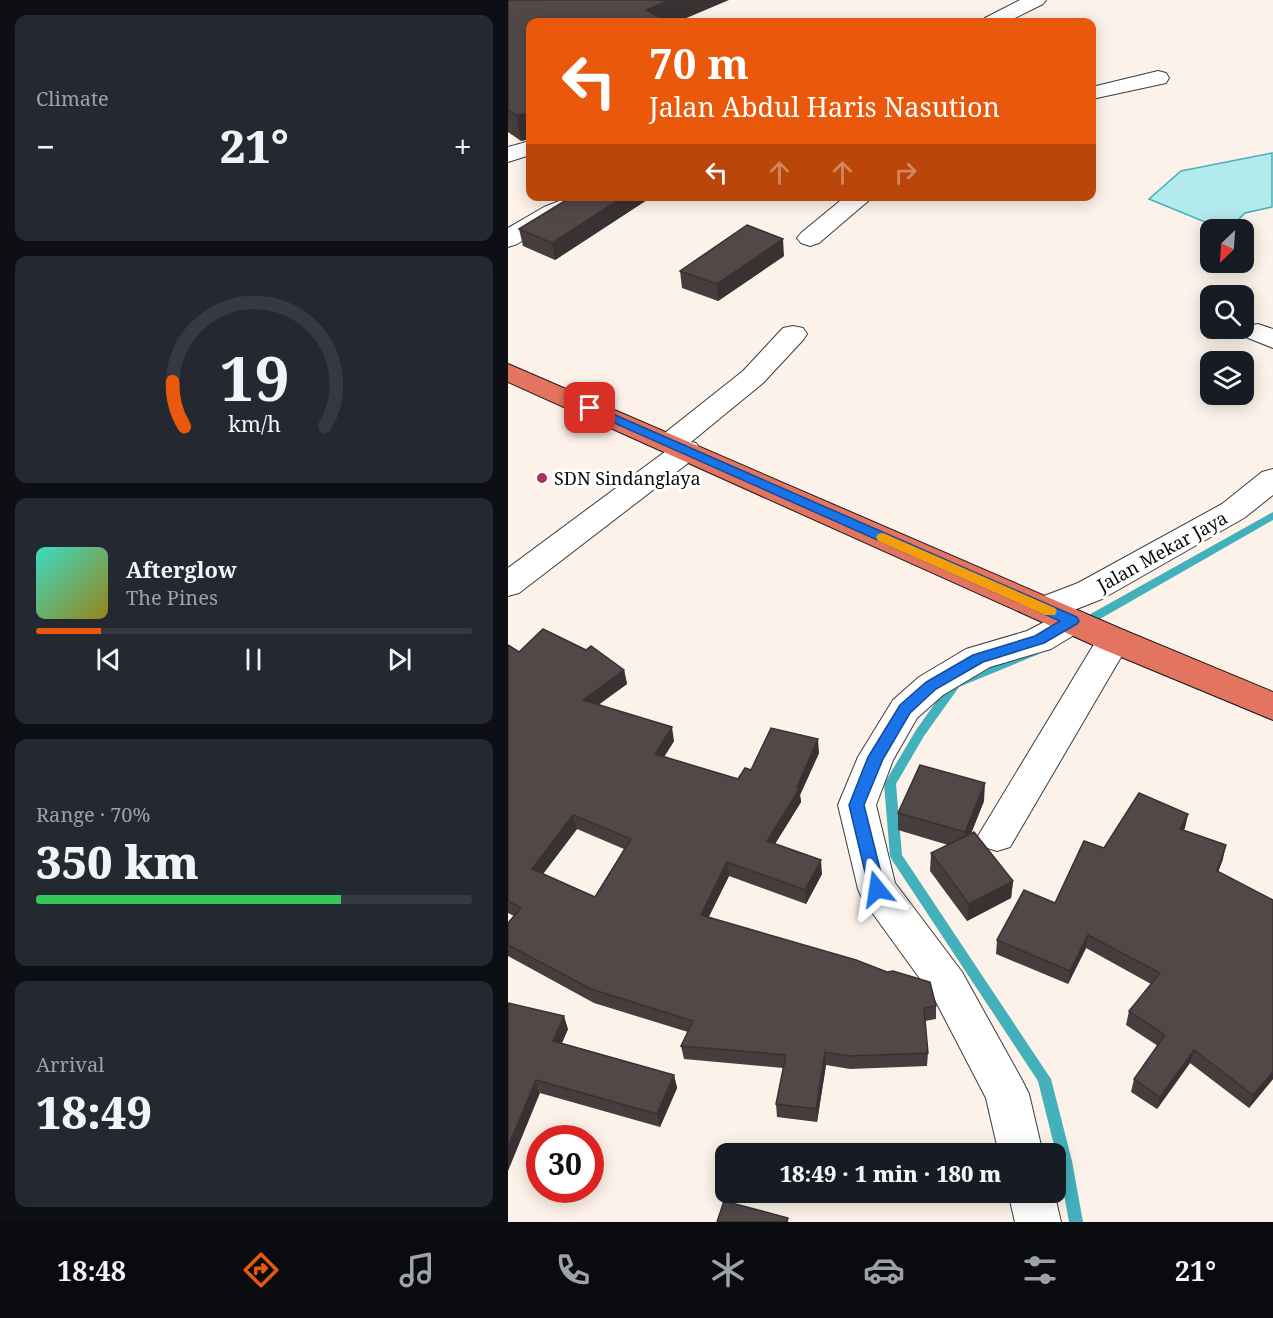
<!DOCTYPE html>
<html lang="en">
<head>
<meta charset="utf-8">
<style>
	body { margin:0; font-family:"Noto Serif",serif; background:#242831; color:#f1f3f6; height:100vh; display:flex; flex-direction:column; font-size:22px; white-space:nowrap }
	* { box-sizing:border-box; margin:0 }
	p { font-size:20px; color:#9ea1a6 }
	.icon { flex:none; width:33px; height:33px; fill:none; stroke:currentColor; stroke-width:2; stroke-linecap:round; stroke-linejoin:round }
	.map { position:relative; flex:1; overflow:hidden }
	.details { display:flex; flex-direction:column; gap:15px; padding:15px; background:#0d0f14; width:508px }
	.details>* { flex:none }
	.top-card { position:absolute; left:18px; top:18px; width:570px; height:183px; border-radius:12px; box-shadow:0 3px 15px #0003; background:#ea580c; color:#fff; overflow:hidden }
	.needle { width:39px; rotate:205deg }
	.buttons { position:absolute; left:692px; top:219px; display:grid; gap:12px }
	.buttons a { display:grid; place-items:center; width:54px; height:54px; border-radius:12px; background:#171b24; box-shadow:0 3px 15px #0003; font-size:30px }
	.speed { position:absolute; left:18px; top:1125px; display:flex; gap:12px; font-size:30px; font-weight:700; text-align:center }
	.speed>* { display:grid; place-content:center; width:78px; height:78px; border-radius:50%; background:#171b24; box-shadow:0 3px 15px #0003; line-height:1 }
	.speed .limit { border:9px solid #d22; background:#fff; color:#111 }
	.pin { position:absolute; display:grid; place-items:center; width:51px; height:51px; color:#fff; margin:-26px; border-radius:12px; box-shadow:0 3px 9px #0006 }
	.me { position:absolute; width:66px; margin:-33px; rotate:345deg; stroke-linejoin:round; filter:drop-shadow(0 0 4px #0008) }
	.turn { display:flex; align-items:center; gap:21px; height:126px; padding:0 24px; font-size:27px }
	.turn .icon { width:78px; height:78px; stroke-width:2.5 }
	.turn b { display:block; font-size:42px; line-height:51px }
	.lanes { display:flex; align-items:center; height:57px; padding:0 24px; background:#0003; justify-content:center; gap:30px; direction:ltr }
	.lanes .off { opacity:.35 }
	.big { font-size:45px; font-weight:800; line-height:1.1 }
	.details .tile { flex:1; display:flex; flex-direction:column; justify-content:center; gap:9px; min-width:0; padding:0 21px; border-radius:12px; background:#242831 }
	.details .dial { align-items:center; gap:0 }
	.dial svg { height:156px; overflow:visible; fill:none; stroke:#363941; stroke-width:7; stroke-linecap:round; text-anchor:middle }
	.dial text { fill:#f1f3f6; stroke:none }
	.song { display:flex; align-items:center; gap:18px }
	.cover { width:72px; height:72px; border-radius:9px; background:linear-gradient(135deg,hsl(170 70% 55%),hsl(50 70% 35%)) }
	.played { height:6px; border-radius:3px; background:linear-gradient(90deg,#ea580c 15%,#363941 15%) }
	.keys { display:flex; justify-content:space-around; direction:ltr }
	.heat { display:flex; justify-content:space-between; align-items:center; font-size:33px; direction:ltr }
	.charge { height:9px; border-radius:4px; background:linear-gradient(90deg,#34c759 70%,#363941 0) }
	.trip { position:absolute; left:207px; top:1143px; width:351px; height:60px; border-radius:12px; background:#171b24; box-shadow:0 3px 15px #0003; font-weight:800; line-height:60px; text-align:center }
	.dock { display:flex; height:96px; justify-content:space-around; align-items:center; background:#090b0e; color:#9ea1a6 }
	.dock .icon { width:42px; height:42px }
	.dock .current { color:#ea580c }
	.dock b { font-size:27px; color:#f1f3f6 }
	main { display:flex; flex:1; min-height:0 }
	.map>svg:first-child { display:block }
	.water { fill:#b3eaee; stroke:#43b1bc; stroke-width:1.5 }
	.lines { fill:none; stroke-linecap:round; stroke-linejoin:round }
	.stream { fill:#43b1bc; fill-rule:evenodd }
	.minor-casing { stroke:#3c3c3c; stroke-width:2 }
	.highway-casing { stroke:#1a1a1a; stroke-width:2 }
	.minor { fill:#fff; fill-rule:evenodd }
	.highway { fill:#e37460; fill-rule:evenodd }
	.wall { fill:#463e3d; fill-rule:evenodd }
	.shaded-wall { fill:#393232 }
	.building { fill:#514847; stroke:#393232; stroke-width:1.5; fill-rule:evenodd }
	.route { fill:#1a73e8; stroke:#114b97; stroke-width:1.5 }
	.slow { fill:#f59e0b }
	.poi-dot { fill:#a8335c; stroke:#fff; stroke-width:2 }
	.labels { text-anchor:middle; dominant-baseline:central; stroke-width:6; stroke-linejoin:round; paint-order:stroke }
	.poi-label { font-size:18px; fill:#090909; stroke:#fff; text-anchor:start }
	.street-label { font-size:18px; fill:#090909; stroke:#fff }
</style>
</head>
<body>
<main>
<section class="details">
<div class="tile"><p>Climate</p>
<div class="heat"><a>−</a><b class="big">21°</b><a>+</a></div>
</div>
<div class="tile dial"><svg viewBox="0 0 100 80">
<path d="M14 69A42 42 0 1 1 86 69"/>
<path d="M14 69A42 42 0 0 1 8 46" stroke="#ea580c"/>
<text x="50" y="56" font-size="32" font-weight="700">19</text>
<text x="50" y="72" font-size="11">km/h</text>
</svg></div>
<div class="tile">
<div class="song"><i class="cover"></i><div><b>Afterglow</b><p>The Pines</p></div></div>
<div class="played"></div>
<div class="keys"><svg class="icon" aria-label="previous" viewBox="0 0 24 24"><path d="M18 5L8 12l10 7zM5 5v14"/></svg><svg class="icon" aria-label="pause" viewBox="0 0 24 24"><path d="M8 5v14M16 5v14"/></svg><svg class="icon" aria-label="next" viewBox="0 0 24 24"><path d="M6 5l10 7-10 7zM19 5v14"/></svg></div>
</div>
<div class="tile"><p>Range · 70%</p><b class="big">350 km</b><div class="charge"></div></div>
<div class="tile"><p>Arrival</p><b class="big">18:49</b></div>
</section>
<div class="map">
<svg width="765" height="1222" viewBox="0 0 765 1222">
	<rect width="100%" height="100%" fill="#fcf2e9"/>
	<!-- water -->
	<polygon class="water" points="764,153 764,207 737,213 721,229 714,229 641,199 673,171"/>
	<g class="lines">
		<!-- stream -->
		<g class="stream">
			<polygon points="765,512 765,520 578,627 570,627 569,624 570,621"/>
			<polygon points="527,647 531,648 532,651 531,654 451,687 416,736 388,784 394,855 543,1079 564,1161 575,1222 561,1222 550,1161 530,1081 384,860 382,856 376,784 408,730 443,681"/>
		</g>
		<!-- minor casing -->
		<g class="minor-casing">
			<g id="minor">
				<polygon points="512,0 538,0 535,4 499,22 474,22 477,18"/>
				<polygon points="650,71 658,73 661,78 658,83 584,99 584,87"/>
				<polygon points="22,141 22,155 0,162 0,147"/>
				<polygon points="64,196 99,196 96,201 54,217 9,244 0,247 0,228 36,207"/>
				<polygon points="338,196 366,196 311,243 302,246 293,243 289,238 293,233"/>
				<polygon points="750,324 765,329 765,348 740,338 736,332 740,326"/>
				<polygon points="285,326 295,328 299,334 295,340 255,383 183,442 188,443 193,450 188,457 11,593 0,596 0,568 158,451 153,450 148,443 153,436 235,371 275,328"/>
				<polygon points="765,469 765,495 736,518 594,599 566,610 576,613 581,621 576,629 543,649 482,667 435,695 409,718 385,760 368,805 387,883 454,972 514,1080 521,1094 535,1154 491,1154 478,1098 426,998 355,900 350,889 330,805 350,757 385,700 411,677 458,649 519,631 542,619 535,621 523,617 519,609 523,601 570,583 714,504 754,472"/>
				<polygon points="606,628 618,631 623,640 502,847 489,851 476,847 470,836 594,631"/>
				<polygon points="500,1192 546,1192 553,1222 507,1222"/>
			</g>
		</g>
		<!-- highway casing -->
		<g class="highway-casing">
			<polygon id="highway" points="0,364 618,631 765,692 765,720 594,649 0,382"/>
		</g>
		<!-- minor -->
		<use href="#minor" class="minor"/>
		<!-- highway -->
		<use href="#highway" class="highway"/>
	</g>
	<!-- wall -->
	<g class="wall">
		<polygon points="0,0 22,22 22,139 13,141 0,132"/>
		<polygon points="67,196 145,196 47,260 15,246 11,229"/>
		<polygon points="276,256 210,301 174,288 172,271"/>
		<path d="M 0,645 L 11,652 L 116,670 L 119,684 L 91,704 L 166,741 L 156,757 L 230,779 L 243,770 L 311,753 L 292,795 L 293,802 L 267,844 L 314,874 L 298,904 L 221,876 L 200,917 L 428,1006 L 428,1019 L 417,1021 L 420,1053 L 419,1066 L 342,1069 L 318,1065 L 309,1122 L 269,1117 L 268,1104 L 275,1068 L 176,1059 L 173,1046 L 180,1032 L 86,1003 L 0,956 L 0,923 L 6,916 L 0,913 ZM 69,829 L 116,849 L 87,897 L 35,874 Z"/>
		<polygon points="476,801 463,834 505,881 503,898 459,921 422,871 423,853 440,845 390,830 390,813"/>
		<polygon points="680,814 676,830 715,859 710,872 765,900 765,1079 741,1108 682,1063 649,1109 623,1092 626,1079 650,1046 618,1025 621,1011 643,984 578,948 560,984 488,954 489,940 547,903 596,848"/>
		<polygon points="0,1003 60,1029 54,1043 166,1075 169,1088 152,1127 32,1093"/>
	</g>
	<!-- shaded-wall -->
	<g class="shaded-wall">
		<polygon points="162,0 221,0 169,22 140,22 138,10"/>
		<polygon points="19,114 22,139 13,141 8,115"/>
		<polygon points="22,117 22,133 20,118"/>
		<polygon points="117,196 145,196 47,260 44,243"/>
		<polygon points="275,239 276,256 210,301 209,284"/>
		<polygon points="116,670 119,684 78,714 75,700"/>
		<polygon points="164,727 166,741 149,768 147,754"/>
		<polygon points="310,739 311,753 292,795 293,802 260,855 259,841 289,787"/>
		<polygon points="477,783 476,801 456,850 457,832"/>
		<polygon points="680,814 677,828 669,843 672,829"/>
		<polygon points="65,815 69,829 28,883 24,869"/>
		<polygon points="718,845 715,859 705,885 709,871"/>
		<polygon points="313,860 314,874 298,904 297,890"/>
		<polygon points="219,862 221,876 195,929 193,915"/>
		<polygon points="505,881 503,898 459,921 461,904"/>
		<polygon points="580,935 578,948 560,984 562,971"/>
		<polygon points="56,1016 60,1029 49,1054 45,1041"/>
		<polygon points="686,1050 682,1063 649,1109 652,1097"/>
		<polygon points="317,1052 318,1065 309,1122 308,1109"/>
		<polygon points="765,1072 765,1079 741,1108 745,1095"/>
		<polygon points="166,1075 169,1088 152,1127 149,1114"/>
		<polygon points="28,1080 32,1093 0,1171 0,1147"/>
	</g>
	<!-- building -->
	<g class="building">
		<polygon points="0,0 162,0 138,10 160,22 22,22 22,117 20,118 19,114 8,115 0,110"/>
		<polygon points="67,196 117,196 44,243 11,229 60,199"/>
		<polygon points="239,225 275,239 209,284 172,271"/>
		<path d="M 35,629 L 78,650 L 83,646 L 116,670 L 75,700 L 164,727 L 147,754 L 230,779 L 237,768 L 243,770 L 263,728 L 310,739 L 289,787 L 292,788 L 259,841 L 313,860 L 297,890 L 219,862 L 193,915 L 348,960 L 379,972 L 385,971 L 422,982 L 428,1006 L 416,1008 L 420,1053 L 341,1056 L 317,1052 L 308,1109 L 268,1104 L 278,1055 L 173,1046 L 185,1021 L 83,989 L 0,945 L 0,923 L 13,908 L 0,901 L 0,645 L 11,652 ZM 65,815 L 123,839 L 87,897 L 24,869 Z"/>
		<polygon points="412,765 477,783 457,832 390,813"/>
		<polygon points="631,793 680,814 672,829 718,845 709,871 765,900 765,1072 745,1095 686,1050 652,1097 626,1079 657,1035 621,1011 652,973 580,935 562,971 489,940 516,890 547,903 576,841 596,848"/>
		<polygon points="466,832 505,881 461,904 423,853"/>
		<polygon points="0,1003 56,1016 45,1041 166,1075 149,1114 28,1080 0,1147"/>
		<polygon points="216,1201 280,1218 279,1222 209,1222"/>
	</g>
	<!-- route -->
	<polygon class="route" points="82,404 569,617 571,621 569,624 536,643 475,662 428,689 402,713 375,759 356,805 377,889 374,894 369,896 363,894 361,889 341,805 360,757 392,705 418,682 465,655 527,636 552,621 77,410 76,408"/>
	<!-- slow -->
	<polygon class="slow" points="375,533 547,608 549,611 547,615 537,615 370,541 368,537 370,534"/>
	<!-- markers -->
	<circle class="poi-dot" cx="34" cy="478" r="6"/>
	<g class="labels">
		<!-- poi labels -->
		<g class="poi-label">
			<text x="46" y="478">SDN Sindanglaya</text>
		</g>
		<!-- street labels -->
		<g class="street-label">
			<text transform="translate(654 551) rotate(-29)">Jalan Mekar Jaya</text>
		</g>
	</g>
</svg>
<div class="buttons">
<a><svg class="needle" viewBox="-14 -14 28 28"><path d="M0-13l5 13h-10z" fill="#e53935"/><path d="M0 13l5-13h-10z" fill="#9ea1a6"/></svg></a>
<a><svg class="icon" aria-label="search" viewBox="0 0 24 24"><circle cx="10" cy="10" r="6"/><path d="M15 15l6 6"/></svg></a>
<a><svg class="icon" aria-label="layers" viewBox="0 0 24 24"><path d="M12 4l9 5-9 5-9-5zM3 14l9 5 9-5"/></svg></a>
</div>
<div class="speed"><div class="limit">30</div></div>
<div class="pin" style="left:82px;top:408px;background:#d93025"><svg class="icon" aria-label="arrive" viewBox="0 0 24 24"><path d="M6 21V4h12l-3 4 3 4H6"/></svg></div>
<svg class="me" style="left:369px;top:889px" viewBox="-20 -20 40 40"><path d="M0-17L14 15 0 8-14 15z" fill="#1a73e8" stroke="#fff" stroke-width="4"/></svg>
<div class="trip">18:49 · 1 min · 180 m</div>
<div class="top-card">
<div class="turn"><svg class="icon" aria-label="left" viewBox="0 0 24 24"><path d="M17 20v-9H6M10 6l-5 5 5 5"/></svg><div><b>70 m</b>Jalan Abdul Haris Nasution</div></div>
<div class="lanes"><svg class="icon" aria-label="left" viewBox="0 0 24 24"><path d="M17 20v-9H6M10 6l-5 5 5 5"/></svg><svg class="icon off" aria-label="ahead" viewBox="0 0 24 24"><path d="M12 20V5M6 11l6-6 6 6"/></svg><svg class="icon off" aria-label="ahead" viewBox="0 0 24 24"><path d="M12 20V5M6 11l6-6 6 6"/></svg><svg class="icon off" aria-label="right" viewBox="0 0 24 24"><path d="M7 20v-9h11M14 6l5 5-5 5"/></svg></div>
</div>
</div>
</main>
<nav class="dock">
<b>18:48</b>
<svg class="icon current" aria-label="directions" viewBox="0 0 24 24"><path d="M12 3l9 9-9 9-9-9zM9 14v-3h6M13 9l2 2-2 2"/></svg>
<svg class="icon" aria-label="music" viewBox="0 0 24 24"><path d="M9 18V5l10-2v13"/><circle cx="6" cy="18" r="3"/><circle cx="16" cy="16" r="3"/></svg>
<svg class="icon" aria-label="phone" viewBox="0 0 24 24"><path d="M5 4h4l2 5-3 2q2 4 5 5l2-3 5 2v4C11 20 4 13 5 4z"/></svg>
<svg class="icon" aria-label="climate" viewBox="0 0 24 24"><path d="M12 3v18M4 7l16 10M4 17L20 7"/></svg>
<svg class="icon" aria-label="car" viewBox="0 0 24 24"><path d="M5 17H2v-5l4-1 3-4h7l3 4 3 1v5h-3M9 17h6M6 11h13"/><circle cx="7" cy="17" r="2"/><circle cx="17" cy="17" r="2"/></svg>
<svg class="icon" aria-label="filters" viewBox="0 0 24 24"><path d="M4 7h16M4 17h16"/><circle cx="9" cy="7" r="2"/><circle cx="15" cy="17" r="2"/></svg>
<b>21°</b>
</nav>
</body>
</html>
